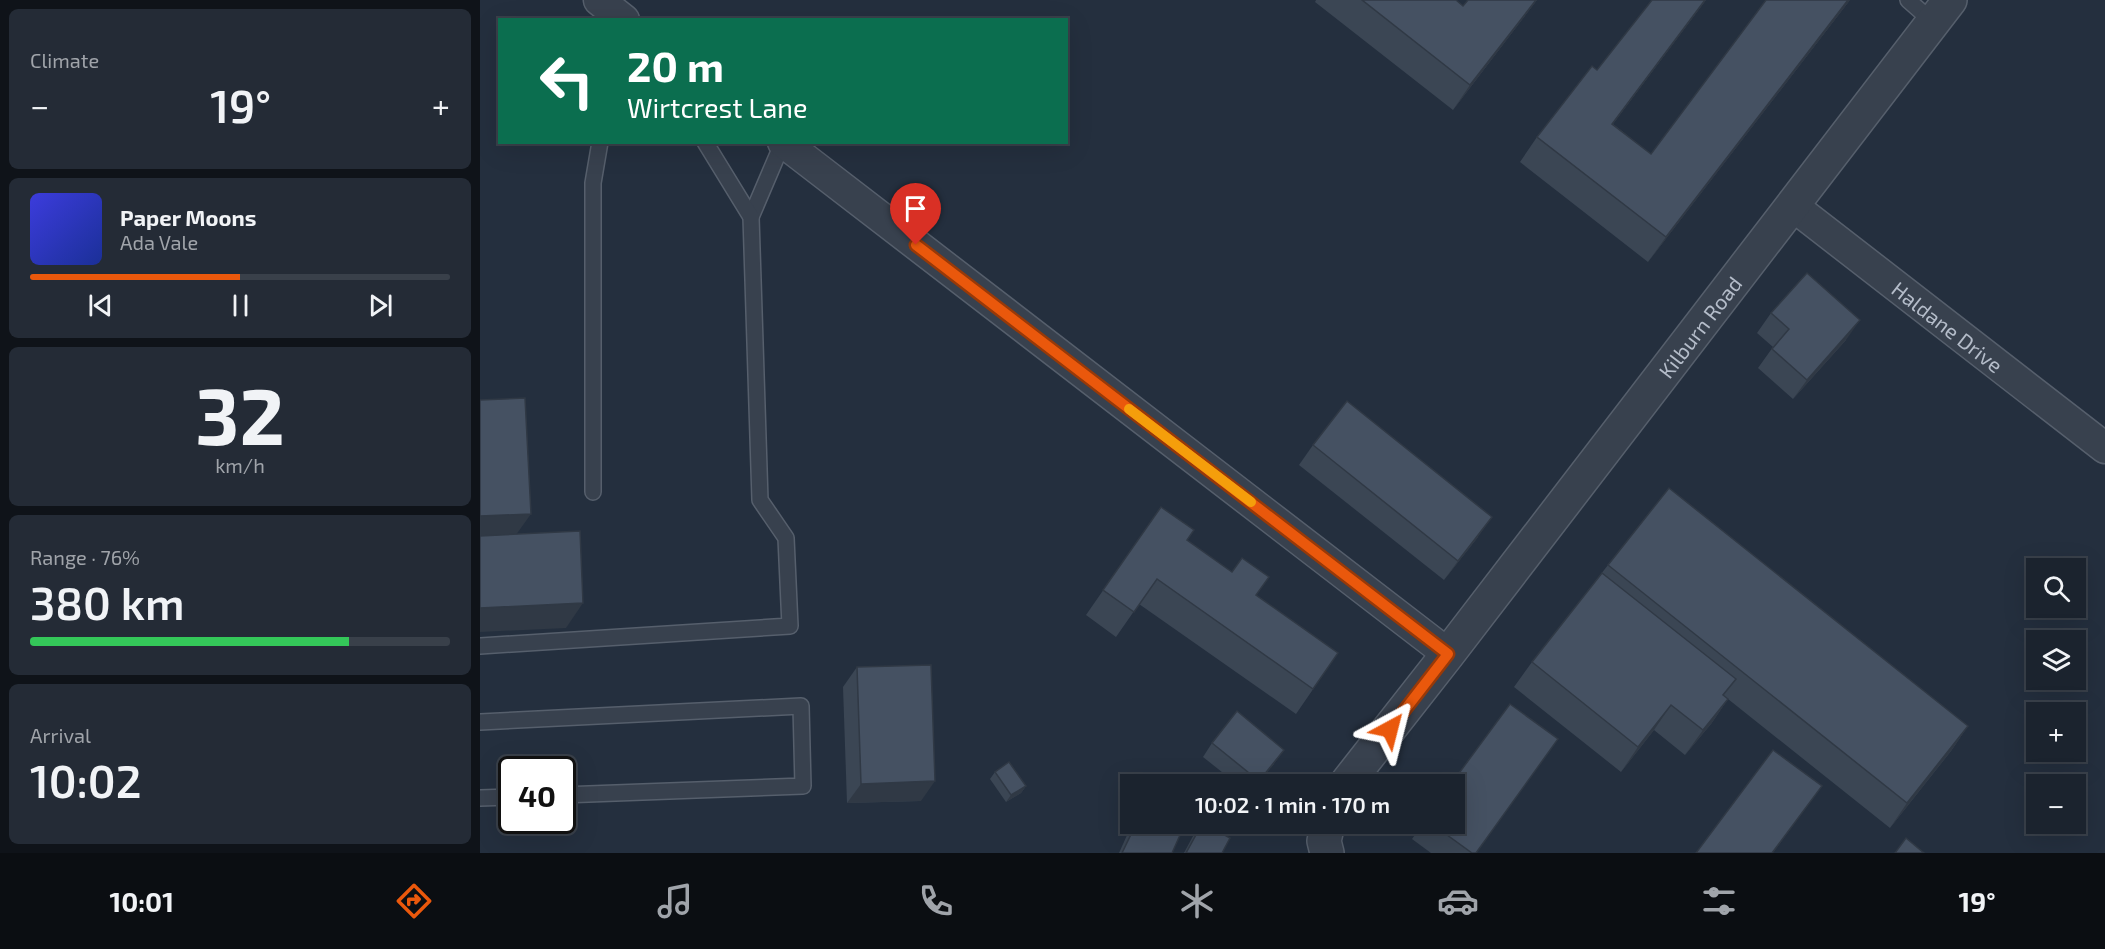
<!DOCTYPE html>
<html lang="en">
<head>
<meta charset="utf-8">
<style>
	body { margin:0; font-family:"Exo 2",sans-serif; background:#242b36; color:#f1f3f6; height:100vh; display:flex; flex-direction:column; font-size:22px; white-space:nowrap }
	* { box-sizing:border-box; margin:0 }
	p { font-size:20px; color:#a0a4aa }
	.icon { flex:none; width:33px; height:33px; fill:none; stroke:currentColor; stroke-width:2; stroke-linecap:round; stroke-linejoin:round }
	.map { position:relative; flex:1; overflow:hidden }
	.panel { display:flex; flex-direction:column; gap:9px; padding:9px; background:#0f1319; width:480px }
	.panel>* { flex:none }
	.hud { position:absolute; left:18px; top:18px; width:570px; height:126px; border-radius:0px; box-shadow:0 6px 24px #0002,0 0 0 2px #39404a; background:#0b6e4f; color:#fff; overflow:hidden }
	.fabs { position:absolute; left:1546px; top:558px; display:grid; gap:12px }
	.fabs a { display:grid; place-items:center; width:60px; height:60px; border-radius:0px; background:#1b232e; box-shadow:0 6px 24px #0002,0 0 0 2px #39404a; font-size:30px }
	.speed { position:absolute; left:18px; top:756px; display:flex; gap:12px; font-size:30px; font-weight:700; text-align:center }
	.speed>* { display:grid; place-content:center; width:78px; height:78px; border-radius:50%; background:#1b232e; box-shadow:0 6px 24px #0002,0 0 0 2px #39404a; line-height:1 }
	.speed .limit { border:3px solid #111; border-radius:9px; background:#fff; color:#111 }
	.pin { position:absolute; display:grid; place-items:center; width:51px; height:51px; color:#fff; margin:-62px -26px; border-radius:50% 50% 50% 0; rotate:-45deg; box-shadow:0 0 6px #0007 }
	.pin .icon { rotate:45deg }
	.me { position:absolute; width:66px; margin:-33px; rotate:38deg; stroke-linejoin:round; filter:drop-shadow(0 0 4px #0008) }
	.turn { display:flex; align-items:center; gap:21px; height:126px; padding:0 30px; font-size:27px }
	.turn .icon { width:78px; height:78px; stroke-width:2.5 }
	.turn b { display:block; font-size:42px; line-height:51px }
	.big { font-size:45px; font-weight:600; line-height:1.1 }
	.panel .widget { flex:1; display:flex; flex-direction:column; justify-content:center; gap:9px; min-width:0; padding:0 21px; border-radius:9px; background:#242b36 }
	.panel .dial { align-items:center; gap:0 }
	.dial b { font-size:78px; line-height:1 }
	.song { display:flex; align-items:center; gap:18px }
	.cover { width:72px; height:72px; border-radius:9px; background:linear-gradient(135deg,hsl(240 70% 55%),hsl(230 70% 35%)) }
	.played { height:6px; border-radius:3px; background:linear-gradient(90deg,#ea580c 50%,#39404a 50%) }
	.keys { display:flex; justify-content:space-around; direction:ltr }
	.heat { display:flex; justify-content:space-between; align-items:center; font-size:33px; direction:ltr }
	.charge { height:9px; border-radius:4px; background:linear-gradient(90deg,#34c759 76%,#39404a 0) }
	.trip { position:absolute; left:640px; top:774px; width:345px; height:60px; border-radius:0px; background:#1b232e; box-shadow:0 6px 24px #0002,0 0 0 2px #39404a; font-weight:600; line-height:60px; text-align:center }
	.tabs { display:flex; height:96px; justify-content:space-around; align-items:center; background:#0b0e12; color:#a0a4aa }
	.tabs .icon { width:42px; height:42px }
	.tabs .current { color:#ea580c }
	.tabs b { font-size:27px; color:#f1f3f6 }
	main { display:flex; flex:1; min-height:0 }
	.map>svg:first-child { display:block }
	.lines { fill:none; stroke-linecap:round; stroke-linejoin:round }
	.service-casing { stroke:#565f6c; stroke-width:18 }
	.minor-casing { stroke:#565f6c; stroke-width:33 }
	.tertiary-casing { stroke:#565f6c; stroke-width:36 }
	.service { stroke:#38414e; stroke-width:15 }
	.minor { stroke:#38414e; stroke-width:30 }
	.tertiary { stroke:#38414e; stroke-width:33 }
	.wall { fill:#3b4654 }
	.shaded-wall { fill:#303945 }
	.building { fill:#455162; stroke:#303945; stroke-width:1.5 }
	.route-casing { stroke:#983908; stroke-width:15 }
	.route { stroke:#ea580c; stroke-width:10 }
	.slow { stroke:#f59e0b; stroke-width:10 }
	.labels { text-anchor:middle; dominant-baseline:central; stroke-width:6; stroke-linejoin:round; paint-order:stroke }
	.street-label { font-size:21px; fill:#b4bcc9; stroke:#1d2633 }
</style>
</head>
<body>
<main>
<section class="panel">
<div class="widget"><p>Climate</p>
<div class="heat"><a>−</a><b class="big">19°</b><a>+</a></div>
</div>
<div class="widget">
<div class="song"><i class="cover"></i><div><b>Paper Moons</b><p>Ada Vale</p></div></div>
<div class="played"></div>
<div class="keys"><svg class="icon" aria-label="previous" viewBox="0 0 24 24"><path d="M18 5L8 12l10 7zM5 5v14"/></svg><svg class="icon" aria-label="pause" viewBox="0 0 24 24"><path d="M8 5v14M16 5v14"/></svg><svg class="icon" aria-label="next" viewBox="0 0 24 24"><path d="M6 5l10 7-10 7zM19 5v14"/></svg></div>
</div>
<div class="widget dial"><b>32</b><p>km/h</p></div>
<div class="widget"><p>Range · 76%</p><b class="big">380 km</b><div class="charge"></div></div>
<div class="widget"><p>Arrival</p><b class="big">10:02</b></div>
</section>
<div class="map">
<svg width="1625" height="853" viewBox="0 0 1625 853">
	<rect width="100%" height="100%" fill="#242f3e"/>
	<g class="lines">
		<!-- service casing -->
		<g class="service-casing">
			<g id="service">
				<polyline points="1428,0 1453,22"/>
				<polyline points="271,217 303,142"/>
				<polyline points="113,492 113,183 120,142"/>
				<polyline points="0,646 310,626 306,538 280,500 271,217 225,142"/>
				<polyline points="0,722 321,706 323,786 82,795"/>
				<polyline points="0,798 32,797"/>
			</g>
		</g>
		<!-- minor casing -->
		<g class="minor-casing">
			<g id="minor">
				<polyline points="119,0 144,20"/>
				<polyline points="303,142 968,654"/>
				<path id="s1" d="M 1313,206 L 1625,448"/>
			</g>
		</g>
		<!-- tertiary casing -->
		<g class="tertiary-casing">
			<g id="tertiary">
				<path id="s2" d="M 866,784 L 968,654 L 1470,0"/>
				<polyline points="847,853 844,841 848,824"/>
			</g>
		</g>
		<!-- service -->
		<use href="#service" class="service"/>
		<!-- minor -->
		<use href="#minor" class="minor"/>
		<!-- tertiary -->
		<use href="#tertiary" class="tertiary"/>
	</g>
	<!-- wall -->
	<g class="wall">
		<polygon points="836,0 976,0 983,6 1057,0 973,110 835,2"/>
		<polygon points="1172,0 1226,0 1133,124 1171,154 1370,0 1168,262 1040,162 1057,137 1117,70"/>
		<polygon points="1291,313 1366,340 1313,399 1278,368 1293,347 1277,333"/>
		<polygon points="833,445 998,537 964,580 819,465"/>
		<polygon points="681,507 707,540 776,595 858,653 816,714 659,604 636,637 606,615"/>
		<polygon points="1128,565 1488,726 1471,751 1410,828 1248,699 1231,724 1205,755 1174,730 1141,772 1034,687 1052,662"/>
		<polygon points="377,667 441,801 367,803 363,687"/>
		<polygon points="732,743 794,764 777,784 757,784 723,757"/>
		<polygon points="515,772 546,786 541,793 526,802 510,779"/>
		<polygon points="652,824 705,824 692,853 639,853"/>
		<polygon points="722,824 742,853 704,853 713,836"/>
		<polygon points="943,824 975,824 997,853 951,853 932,839"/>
	</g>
	<!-- shaded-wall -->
	<g class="shaded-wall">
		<polygon points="1056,0 1057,0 973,110 990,85"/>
		<polygon points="1225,0 1226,0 1114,149 1132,124"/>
		<polygon points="1368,0 1370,0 1168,262 1186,237"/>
		<polygon points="1380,320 1366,340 1313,399 1327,380"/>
		<polygon points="51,514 33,539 0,541 0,516"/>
		<polygon points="1012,517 998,537 964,580 978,561"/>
		<polygon points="103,603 86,628 0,632 0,608"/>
		<polygon points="1248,699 1231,724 1205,755 1223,730"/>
		<polygon points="1191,705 1174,730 1141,772 1158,747"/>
		<polygon points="1488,726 1471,751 1410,828 1427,803"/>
		<polygon points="804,750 794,764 777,784 776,784"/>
		<polygon points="455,781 441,801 367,803 381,784"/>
		<polygon points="546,786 541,793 526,802 531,795"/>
		<polygon points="1342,786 1293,853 1292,853"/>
	</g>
	<!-- building -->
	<g class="building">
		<polygon points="882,0 976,0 983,6 988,0 1056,0 990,85"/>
		<polygon points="1172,0 1225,0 1132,124 1171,154 1286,0 1368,0 1186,237 1057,137 1112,66 1117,70"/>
		<polygon points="1327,273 1380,320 1327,380 1292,349 1309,329 1291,313"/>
		<polygon points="45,398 51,514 0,516 0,400"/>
		<polygon points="867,401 1012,517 978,561 833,445"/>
		<polygon points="1189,488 1488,726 1427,803 1128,565"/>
		<polygon points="681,507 714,530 707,540 752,572 762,558 789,577 776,595 858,653 833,689 677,579 654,612 623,590"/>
		<polygon points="100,531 103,603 0,608 0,536"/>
		<polygon points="1122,573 1256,679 1243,695 1248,699 1223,730 1191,705 1158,747 1052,662"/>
		<polygon points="451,665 455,781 381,784 377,667"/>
		<polygon points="1030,704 1078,739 996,853 992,853 952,824 975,824 975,784 971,784"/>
		<polygon points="757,711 804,750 779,781 732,743"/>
		<polygon points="1293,750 1342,786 1292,853 1216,853"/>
		<polygon points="529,762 546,786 531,795 515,772"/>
		<polygon points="656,824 705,824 692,853 642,853"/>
		<polygon points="722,824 725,824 750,838 742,853 706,853"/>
		<polygon points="1426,838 1444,853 1415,853"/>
	</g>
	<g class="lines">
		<!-- route casing -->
		<g class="route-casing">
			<polyline id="route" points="436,245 968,654 910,729"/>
		</g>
		<!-- route -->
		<use href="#route" class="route"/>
		<!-- slow -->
		<polyline class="slow" points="649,409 771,502"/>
	</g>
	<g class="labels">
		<!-- street labels -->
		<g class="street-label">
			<text stroke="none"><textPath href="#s2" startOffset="578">Kilburn Road</textPath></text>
			<text stroke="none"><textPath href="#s1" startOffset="196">Haldane Drive</textPath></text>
		</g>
	</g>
</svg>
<div class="fabs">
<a><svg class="icon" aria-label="search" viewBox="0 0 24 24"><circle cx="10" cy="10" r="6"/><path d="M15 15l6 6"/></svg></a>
<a><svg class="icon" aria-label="layers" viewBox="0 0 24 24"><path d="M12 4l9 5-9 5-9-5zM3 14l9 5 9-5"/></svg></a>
<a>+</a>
<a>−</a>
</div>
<div class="speed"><div class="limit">40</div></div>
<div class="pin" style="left:436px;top:245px;background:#d93025"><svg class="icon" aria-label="arrive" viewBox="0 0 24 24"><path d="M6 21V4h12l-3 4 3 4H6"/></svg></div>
<svg class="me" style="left:910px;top:729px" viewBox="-20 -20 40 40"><path d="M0-17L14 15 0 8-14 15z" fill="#ea580c" stroke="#fff" stroke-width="4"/></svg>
<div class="trip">10:02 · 1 min · 170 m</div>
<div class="hud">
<div class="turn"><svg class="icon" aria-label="left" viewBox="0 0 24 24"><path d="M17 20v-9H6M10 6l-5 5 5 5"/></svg><div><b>20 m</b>Wirtcrest Lane</div></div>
</div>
</div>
</main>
<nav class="tabs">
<b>10:01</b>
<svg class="icon current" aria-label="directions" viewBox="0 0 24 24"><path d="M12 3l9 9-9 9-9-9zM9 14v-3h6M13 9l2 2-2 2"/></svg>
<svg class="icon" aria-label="music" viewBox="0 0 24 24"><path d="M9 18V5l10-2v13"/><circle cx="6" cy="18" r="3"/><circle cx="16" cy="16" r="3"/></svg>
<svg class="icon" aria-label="phone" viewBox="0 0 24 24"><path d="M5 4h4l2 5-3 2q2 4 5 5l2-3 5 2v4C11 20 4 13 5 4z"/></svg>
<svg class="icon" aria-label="climate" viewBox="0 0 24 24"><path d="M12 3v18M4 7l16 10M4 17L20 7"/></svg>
<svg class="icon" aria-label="car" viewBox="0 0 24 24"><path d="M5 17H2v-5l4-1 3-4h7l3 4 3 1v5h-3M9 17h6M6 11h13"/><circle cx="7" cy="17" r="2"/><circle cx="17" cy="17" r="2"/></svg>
<svg class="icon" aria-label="filters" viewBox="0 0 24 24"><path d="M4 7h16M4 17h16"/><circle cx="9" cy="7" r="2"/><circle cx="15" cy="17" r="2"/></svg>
<b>19°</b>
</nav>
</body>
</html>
